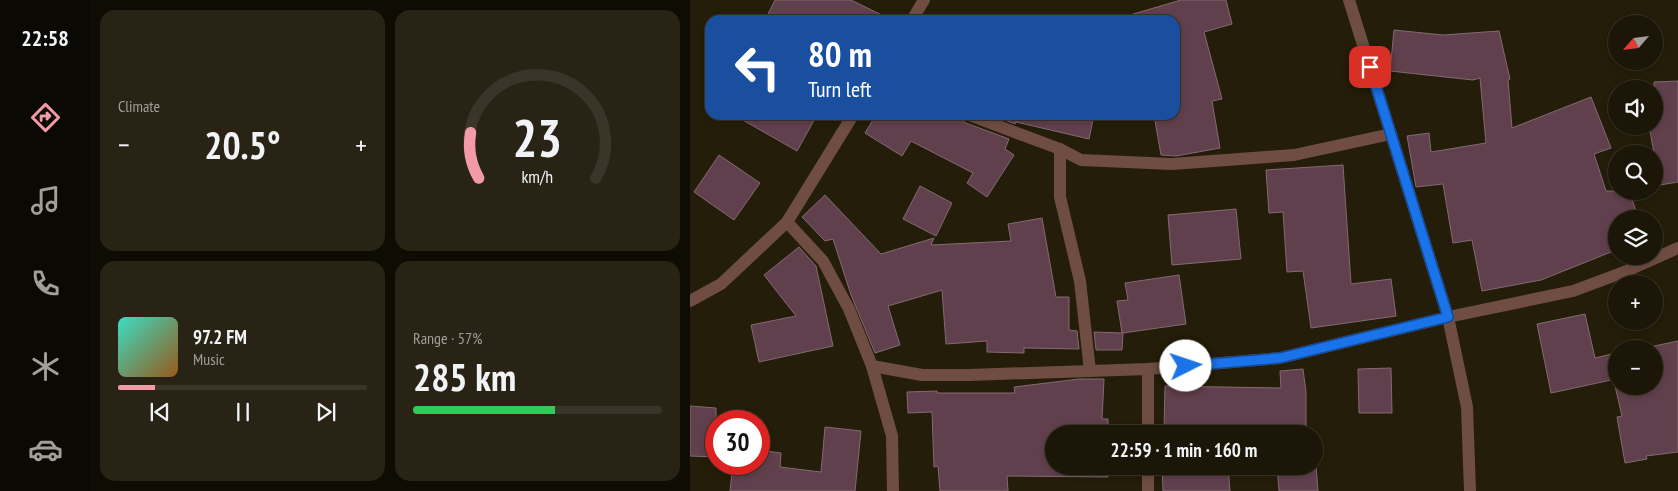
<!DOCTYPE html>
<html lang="en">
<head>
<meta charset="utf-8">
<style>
	body { margin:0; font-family:"PT Sans Narrow",sans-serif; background:#282315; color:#f1f3f6; height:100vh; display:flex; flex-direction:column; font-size:19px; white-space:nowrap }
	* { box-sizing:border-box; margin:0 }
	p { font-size:16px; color:#a09f9b }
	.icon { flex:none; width:28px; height:28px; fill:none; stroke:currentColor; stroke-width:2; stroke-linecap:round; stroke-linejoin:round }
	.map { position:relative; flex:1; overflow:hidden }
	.side { display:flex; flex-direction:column; gap:10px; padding:10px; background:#0f0c04; width:600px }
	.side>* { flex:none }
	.top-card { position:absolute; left:15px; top:15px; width:475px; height:105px; border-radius:15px; box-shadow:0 2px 8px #0003,0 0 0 1px #393528; background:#1a4fa0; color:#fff; overflow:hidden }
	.needle { width:32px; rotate:242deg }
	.fabs { position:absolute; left:918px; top:15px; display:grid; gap:10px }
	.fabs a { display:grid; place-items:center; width:55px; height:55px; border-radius:50%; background:#1b1607; box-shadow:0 2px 8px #0003,0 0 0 1px #393528; font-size:25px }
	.speed { position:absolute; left:15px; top:410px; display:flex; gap:10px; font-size:25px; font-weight:700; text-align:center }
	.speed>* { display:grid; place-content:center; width:65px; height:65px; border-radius:50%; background:#1b1607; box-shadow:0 2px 8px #0003,0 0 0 1px #393528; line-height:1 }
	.speed .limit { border:8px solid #d22; background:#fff; color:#111 }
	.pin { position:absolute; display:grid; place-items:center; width:42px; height:42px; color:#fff; margin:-21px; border-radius:10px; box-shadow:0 2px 8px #0006 }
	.me { position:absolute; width:55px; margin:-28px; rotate:86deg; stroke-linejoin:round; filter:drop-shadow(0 0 4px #0008) }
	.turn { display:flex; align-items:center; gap:18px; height:105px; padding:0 20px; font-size:22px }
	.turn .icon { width:65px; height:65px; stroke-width:2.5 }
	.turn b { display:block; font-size:35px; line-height:42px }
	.big { font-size:38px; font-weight:700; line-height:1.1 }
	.side .widget { flex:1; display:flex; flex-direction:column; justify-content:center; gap:8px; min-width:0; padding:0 18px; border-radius:15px; background:#282315 }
	.side .dial { align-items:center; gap:0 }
	.dial svg { height:130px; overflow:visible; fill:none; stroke:#393528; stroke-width:7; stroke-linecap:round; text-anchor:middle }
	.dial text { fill:#f1f3f6; stroke:none }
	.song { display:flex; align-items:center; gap:15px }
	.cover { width:60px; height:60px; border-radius:8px; background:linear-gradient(135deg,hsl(170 70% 55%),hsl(30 70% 35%)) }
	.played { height:5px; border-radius:2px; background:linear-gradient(90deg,#f39aa9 15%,#393528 15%) }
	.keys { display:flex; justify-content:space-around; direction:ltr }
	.heat { display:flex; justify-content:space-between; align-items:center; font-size:28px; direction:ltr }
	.charge { height:8px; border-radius:4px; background:linear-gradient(90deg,#34c759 57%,#393528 0) }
	.side .tiles { flex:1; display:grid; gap:10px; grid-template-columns:repeat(2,1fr) }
	.trip { position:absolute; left:355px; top:425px; width:278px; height:50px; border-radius:25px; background:#1b1607; box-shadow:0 2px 8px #0003,0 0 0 1px #393528; font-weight:700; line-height:50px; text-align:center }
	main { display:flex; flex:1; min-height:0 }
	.tabs { display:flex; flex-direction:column; width:90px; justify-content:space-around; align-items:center; background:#0b0903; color:#a09f9b }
	.tabs .icon { width:35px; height:35px }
	.tabs .current { color:#f39aa9 }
	.tabs b { font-size:22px; color:#f1f3f6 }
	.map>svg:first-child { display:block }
	.building { fill:#60404c; stroke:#836a73 }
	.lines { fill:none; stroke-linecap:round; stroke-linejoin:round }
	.minor { stroke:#6f4d43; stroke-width:12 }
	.route-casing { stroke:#114b97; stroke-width:12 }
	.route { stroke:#1a73e8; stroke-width:9 }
</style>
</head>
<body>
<main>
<nav class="tabs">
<b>22:58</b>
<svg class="icon current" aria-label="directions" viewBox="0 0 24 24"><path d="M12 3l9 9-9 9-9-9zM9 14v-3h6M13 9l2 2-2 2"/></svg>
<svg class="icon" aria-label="music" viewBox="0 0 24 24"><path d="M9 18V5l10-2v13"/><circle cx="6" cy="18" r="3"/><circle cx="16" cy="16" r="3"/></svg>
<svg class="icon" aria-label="phone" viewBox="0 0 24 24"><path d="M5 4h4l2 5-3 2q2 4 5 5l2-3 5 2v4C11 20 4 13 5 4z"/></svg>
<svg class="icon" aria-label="climate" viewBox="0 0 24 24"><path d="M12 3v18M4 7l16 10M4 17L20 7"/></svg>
<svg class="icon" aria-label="car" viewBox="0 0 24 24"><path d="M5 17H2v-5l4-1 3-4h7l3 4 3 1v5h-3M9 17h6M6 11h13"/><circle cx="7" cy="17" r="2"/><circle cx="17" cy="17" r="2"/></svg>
</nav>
<section class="side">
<div class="tiles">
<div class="widget"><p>Climate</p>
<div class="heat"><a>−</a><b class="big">20.5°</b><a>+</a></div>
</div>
<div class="widget dial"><svg viewBox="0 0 100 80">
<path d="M14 69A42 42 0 1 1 86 69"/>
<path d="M14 69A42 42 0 0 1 9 41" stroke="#f39aa9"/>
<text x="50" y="56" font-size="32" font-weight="700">23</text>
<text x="50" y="72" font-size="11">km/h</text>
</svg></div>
<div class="widget">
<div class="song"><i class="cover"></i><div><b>97.2 FM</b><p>Music</p></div></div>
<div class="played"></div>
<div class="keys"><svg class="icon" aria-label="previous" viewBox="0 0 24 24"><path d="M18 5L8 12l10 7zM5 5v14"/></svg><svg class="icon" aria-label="pause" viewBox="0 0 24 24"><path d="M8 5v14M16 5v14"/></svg><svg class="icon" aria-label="next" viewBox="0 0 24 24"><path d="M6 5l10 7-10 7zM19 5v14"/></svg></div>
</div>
<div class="widget"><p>Range · 57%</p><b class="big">285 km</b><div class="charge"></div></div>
</div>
</section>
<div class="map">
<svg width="988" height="491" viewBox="0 0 988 491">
	<rect width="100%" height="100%" fill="#241d09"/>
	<!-- building -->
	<g class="building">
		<polygon points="85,0 161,0 202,20 75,20"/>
		<polygon points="491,0 536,0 542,24 514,32 532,99 522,101 530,148 486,156 471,155 464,115 485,115 485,20 440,20 440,15"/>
		<polygon points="704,30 753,35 809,31 820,79 818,80 822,128 901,97 921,148 904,154 916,191 939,191 949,219 926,219 926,250 851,280 792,291 782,240 763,243 753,184 726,187 717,136 739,133 741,152 796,143 790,78 783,80 700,71"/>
		<polygon points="988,81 988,182 970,185 959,126 964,126 964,82"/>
		<polygon points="44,115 127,115 107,151"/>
		<polygon points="186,115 271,115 272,120 276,123 319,139 315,149 324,155 297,197 277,183 283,173 221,141 212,156 175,133"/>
		<polygon points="302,115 404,115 399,139 326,122 327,120 325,124"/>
		<polygon points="29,155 70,183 44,220 4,192"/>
		<polygon points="653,165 661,284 701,279 706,316 621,328 613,271 597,272 593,212 579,213 576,170"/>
		<polygon points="230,186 262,203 246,236 213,219"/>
		<polygon points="135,195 191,254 244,238 241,245 321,241 318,224 352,218 366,297 379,297 379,330 387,331 389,349 334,348 334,353 297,352 297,341 256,344 252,290 198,306 210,345 185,353 161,295 143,239 135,241 112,217"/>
		<polygon points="546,209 551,259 482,265 478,215"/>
		<polygon points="109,247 126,266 143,346 69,362 61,325 106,316 74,275"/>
		<polygon points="489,275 496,324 433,333 432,350 406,350 404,332 432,333 427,301 438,300 435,283"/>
		<polygon points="895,314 905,358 926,353 926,379 861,393 847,324"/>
		<polygon points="988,341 988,452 956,456 957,459 935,463 927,417 932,416 925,386 964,386 964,346"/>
		<polygon points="701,368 702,413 669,413 668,369"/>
		<polygon points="613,369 616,392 616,429 565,428 565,434 474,431 475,386 591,388 590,371"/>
		<polygon points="389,379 414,379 412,419 418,419 418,434 364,434 364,466 418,466 418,477 317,476 318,491 250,491 248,466 244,467 242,412 218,413 217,392 247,391 247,393 325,393 324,387"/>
		<polygon points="0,406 26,408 26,457 0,456"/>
		<polygon points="135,427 171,431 165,491 40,491 43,464 69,464 69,450 91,453 90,467 131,472"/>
		<polygon points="472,466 538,466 540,491 473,491"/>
		<polygon points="587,466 626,466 628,491 589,491"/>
	</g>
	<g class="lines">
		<!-- minor -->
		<g class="minor">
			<polyline points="659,0 758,317 777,407 780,491"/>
			<polyline points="222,20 234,0"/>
			<polyline points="279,115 370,149 391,160 482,164 604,155 701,134"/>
			<polyline points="370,149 370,197 390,281 400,371"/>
			<polyline points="97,222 133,261 159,309 182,366 202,436 203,491"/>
			<polyline points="0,301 31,284 97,222 163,115"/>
			<polyline points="182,366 232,375 279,375 458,369 590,358 758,317 883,291 934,272 988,248"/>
			<polyline points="458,434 458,369"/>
			<polyline points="458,491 458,466"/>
		</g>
	</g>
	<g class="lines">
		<!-- route casing -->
		<g class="route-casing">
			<polyline id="route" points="496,366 590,358 758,317 680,67"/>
		</g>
		<!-- route -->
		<use href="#route" class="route"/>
	</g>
</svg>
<div class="fabs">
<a><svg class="needle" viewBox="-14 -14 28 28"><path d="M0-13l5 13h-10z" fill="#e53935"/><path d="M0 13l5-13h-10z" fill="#a09f9b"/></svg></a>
<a><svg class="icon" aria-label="sound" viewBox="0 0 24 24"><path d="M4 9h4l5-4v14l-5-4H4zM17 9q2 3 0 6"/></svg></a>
<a><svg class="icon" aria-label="search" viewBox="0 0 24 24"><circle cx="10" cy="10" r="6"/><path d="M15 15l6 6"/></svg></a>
<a><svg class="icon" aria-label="layers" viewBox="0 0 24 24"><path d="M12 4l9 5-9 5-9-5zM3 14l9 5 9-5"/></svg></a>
<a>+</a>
<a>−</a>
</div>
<div class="speed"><div class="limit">30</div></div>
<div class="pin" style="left:680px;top:67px;background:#d93025"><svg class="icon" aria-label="arrive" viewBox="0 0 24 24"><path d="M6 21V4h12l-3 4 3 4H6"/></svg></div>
<svg class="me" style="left:496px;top:366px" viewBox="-20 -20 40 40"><circle r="19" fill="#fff"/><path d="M0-13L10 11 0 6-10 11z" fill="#1a73e8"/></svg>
<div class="trip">22:59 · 1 min · 160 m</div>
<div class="top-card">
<div class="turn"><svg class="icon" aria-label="left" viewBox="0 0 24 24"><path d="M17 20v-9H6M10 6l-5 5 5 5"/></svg><div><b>80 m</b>Turn left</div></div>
</div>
</div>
</main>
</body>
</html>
